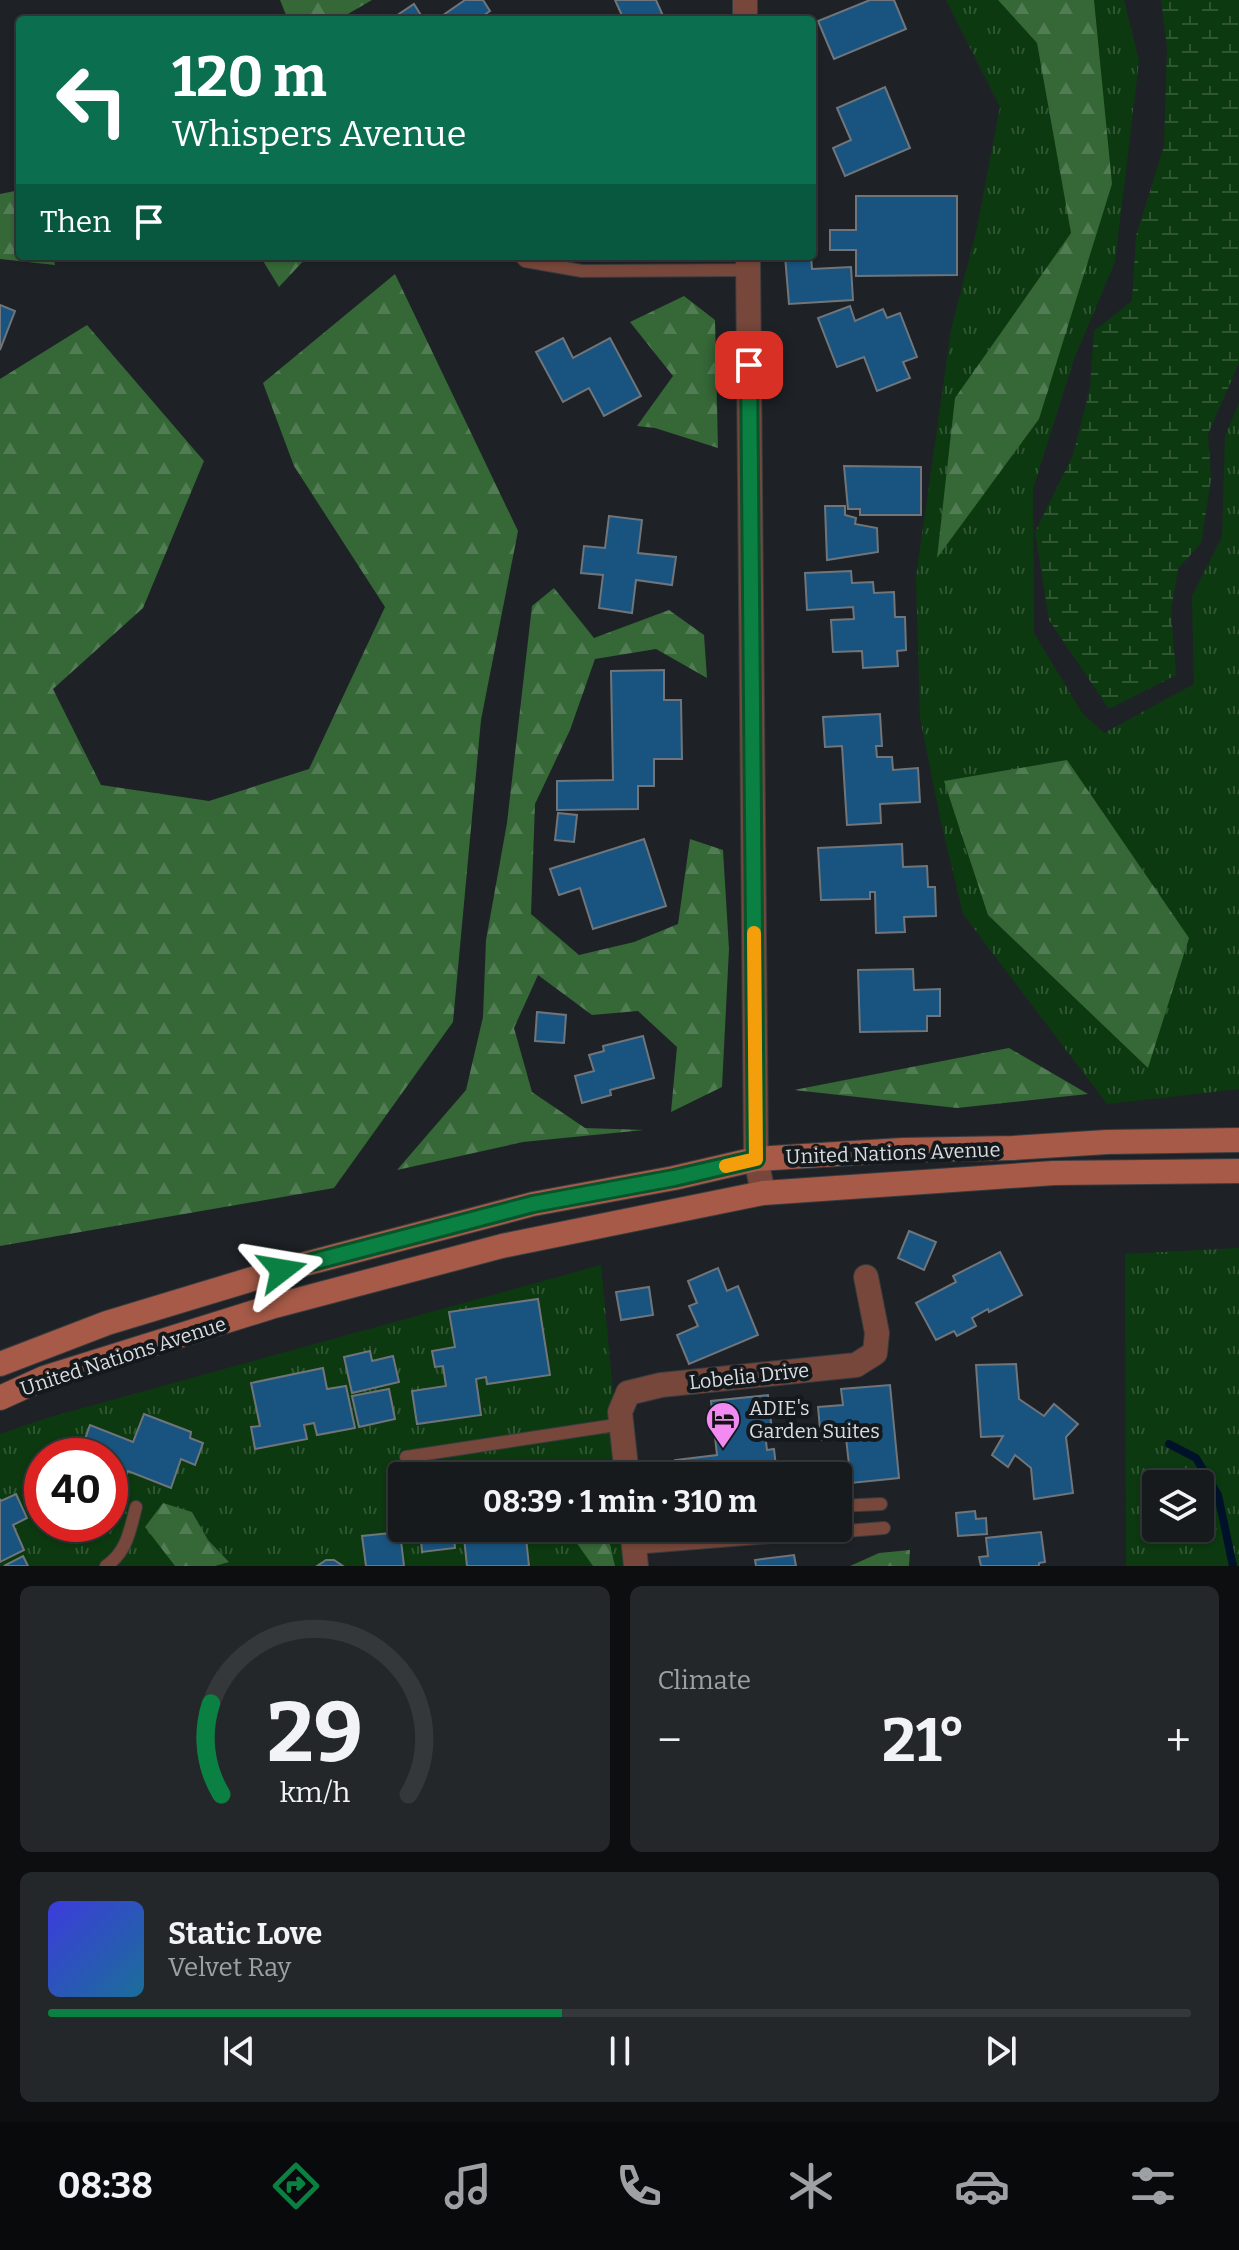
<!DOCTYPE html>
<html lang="en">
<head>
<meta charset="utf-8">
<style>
	body { margin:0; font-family:Bitter,serif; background:#232729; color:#f1f3f6; height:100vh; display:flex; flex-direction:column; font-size:30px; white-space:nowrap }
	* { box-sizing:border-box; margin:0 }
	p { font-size:26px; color:#9ea1a3 }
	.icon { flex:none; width:44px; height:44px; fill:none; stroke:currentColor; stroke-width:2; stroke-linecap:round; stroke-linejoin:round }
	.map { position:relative; height:1566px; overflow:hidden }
	.drawer { display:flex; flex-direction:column; gap:20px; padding:20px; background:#0c0e0f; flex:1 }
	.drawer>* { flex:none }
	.guide { position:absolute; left:16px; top:16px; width:800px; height:244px; border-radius:8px; box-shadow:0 2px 6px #0004,0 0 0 2px #35383b; background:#0b6e4f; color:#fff; overflow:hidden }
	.controls { position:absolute; left:1142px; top:1470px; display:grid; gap:16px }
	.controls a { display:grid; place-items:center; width:72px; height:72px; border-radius:8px; background:#161a1c; box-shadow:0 2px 6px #0004,0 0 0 2px #35383b; font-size:40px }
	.speed { position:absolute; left:24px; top:1438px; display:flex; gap:16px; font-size:40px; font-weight:700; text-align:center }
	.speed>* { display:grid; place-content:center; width:104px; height:104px; border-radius:50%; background:#161a1c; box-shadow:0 2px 6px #0004,0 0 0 2px #35383b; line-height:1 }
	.speed .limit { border:12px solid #d22; background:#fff; color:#111 }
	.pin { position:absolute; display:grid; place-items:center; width:68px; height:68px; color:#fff; margin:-34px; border-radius:16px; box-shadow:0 4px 12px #0006 }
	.me { position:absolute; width:88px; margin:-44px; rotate:76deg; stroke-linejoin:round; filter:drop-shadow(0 0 6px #0008) }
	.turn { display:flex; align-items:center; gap:28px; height:168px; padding:0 24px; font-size:36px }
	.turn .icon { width:104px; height:104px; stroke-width:2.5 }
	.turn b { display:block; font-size:56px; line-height:68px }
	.then { display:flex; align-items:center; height:76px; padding:0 24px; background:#0003; gap:16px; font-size:30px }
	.big { font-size:60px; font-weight:700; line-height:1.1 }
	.drawer .card { flex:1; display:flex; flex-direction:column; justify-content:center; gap:12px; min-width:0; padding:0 28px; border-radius:12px; background:#232729 }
	.drawer .dial { align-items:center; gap:0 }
	.dial svg { height:208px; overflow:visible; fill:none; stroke:#35383b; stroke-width:7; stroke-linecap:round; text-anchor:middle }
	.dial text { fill:#f1f3f6; stroke:none }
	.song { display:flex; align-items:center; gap:24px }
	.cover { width:96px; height:96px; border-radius:12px; background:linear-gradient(135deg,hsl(240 70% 55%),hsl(200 70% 35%)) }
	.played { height:8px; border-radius:4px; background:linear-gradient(90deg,#0b8043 45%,#35383b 45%) }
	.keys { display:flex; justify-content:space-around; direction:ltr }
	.heat { display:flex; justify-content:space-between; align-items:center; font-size:44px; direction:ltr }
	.drawer .tiles { flex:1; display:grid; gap:20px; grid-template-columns:1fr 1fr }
	.card:last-child { grid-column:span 2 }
	.trip { position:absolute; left:388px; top:1462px; width:464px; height:80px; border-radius:8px; background:#161a1c; box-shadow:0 2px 6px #0004,0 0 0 2px #35383b; font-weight:700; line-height:80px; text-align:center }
	.menu { display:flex; height:128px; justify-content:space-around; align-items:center; background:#090a0b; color:#9ea1a3 }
	.menu .icon { width:56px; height:56px }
	.menu .active { color:#0b8043 }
	.menu b { font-size:36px; color:#f1f3f6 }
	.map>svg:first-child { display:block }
	.grass { fill:url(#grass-tufts); fill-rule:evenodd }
	.forest { fill:url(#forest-firs) }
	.wetland { fill:url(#wetland-marsh) }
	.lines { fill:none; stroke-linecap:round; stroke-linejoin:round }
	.stream { stroke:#00122a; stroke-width:8 }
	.building { fill:#18547f; stroke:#6f757a; stroke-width:2 }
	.lane-casing { stroke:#383c40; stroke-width:14 }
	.street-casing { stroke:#383c40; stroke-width:26 }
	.secondary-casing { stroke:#383c40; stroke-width:26 }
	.lane { stroke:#76473a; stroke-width:12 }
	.street { stroke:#76473a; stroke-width:24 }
	.secondary { stroke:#a65a47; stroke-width:24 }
	.route-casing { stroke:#07532c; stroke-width:20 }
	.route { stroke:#0b8043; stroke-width:14 }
	.slow { stroke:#f59e0b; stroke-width:14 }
	.labels { text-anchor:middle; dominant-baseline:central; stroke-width:8; stroke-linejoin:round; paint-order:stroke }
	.street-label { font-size:20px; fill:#dadde0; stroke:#14191d }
	.poi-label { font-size:20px; fill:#dadde0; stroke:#14191d; text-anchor:start }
</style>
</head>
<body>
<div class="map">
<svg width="1239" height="1566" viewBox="0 0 1239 1566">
	<defs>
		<pattern id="grass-tufts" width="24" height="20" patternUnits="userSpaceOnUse" patternTransform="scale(2)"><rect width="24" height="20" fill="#0c3910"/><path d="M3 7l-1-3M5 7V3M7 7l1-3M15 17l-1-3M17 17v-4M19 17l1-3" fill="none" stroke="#2f5532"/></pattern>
		<pattern id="forest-firs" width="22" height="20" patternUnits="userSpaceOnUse" patternTransform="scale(2)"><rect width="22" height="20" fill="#356737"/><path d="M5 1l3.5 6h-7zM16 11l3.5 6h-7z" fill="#527c54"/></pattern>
		<pattern id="wetland-marsh" width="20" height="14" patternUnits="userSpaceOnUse" patternTransform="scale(2)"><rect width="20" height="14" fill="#0c3910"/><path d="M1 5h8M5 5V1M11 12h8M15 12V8" fill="none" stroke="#2f5532"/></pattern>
	</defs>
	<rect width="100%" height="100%" fill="#1e2226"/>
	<!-- grass -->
	<g class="grass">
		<polygon points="946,0 1124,0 1139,61 1115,262 1074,359 1033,489 1034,633 1082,713 1104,733 1194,684 1192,596 1222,537 1225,436 1239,403 1239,1089 1107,1104 963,914 941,822 920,718 916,577 951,330 977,228 1000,107"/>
		<path d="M 1239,1248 L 1239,1566 L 1126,1566 L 1125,1254 ZM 1156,1484 L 1200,1484 L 1200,1528 L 1156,1528 Z"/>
		<path d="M 601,1265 L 621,1476 L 402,1476 L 402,1528 L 625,1528 L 629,1566 L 0,1566 L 0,1434 L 47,1418 ZM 42,1456 L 110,1456 L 110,1524 L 42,1524 Z"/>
	</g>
	<!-- forest -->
	<g class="forest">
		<polygon points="280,0 372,0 341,18 342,20 288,20"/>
		<polygon points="998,0 1094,0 1112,184 1039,419 937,558 955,398 1071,233 1037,43"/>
		<polygon points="20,190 20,256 53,256 55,265 0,259 0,194"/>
		<polygon points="260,256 308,256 279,287"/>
		<polygon points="395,274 518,531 481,720 453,1022 334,1188 0,1246 0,379 87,325 204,461 143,608 53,689 101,785 209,801 309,769 385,607 294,466 263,383"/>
		<polygon points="684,296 715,320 718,448 655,428 637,426 673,376 630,322"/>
		<polygon points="554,588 594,638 669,610 704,635 707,678 656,649 595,659 570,730 535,804 531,914 579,955 634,942 678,924 690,839 723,850 729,949 722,1087 671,1112 677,1047 638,1011 592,1015 538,975 514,1028 532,1092 585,1128 644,1130 523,1142 397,1170 466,1090 483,1017 486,940 507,823 532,606"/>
		<polygon points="1067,760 1189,938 1148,1068 988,915 944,781"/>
		<polygon points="1009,1048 1088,1094 957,1108 794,1090"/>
		<polygon points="163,1503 192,1512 208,1540 229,1562 215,1566 175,1566 145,1527"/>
		<polygon points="566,1528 606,1528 615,1566 593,1566"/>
		<polygon points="910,1550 909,1566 850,1566 879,1553"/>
	</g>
	<!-- wetland -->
	<polygon class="wetland" points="1161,0 1239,0 1239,363 1208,434 1211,479 1201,543 1178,569 1171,611 1176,675 1109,709 1049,620 1035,532 1073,455 1090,388 1094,331 1132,301 1136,236 1164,146 1167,47"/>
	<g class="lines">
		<!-- stream -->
		<polyline class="stream" points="1169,1444 1196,1458 1218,1495 1233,1566"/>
	</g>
	<!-- building -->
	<g class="building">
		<polygon points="465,0 483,0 490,11 477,20 436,20"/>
		<polygon points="615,0 656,0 664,18 660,20 624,20"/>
		<polygon points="870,0 894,0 906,29 834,59 818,21"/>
		<polygon points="414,4 424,20 390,20"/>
		<polygon points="885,87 910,148 845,176 833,148 851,140 837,108"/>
		<polygon points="856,196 957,196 957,275 856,276 856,250 830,250 830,230 856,230"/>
		<polygon points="785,256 811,256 812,269 851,267 853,300 789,304"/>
		<polygon points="0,305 15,311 0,350"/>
		<polygon points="850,306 855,321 883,309 887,318 900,313 917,357 903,362 910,378 877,391 864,357 837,367 818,318"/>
		<polygon points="563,338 573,358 610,338 641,396 604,416 589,388 563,402 536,352"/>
		<polygon points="844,466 921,467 921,515 860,515 860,509 848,509"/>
		<polygon points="825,506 845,506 845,515 856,518 855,524 877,528 878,552 827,560"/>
		<polygon points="609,516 642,520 638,553 676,557 672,585 636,580 632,613 599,608 603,575 581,573 584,546 605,548"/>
		<polygon points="851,571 852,583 873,582 874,593 894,592 895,617 905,617 906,650 897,651 898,666 863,668 862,651 833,652 831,620 854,619 853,607 807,610 805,573"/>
		<polygon points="664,670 664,700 681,700 682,759 654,759 654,786 638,786 638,809 557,810 557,781 613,780 611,671"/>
		<polygon points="880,714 882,746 876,746 877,757 892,757 893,770 918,768 920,802 880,804 881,823 847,825 842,746 825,747 823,717"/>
		<polygon points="558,813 577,815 574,842 555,840"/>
		<polygon points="644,839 666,906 593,929 580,888 559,895 550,869"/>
		<polygon points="902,844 903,867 927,866 928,887 935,887 936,916 904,917 905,932 876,933 875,892 870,892 870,899 821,900 818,848"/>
		<polygon points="913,969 914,990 940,989 940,1016 927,1016 927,1031 860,1032 858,970"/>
		<polygon points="537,1012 566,1015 564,1043 535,1041"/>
		<polygon points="643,1036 654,1078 610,1090 611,1095 582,1103 575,1076 594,1071 589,1055 604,1051 603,1046"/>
		<polygon points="909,1231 936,1242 924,1270 898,1258"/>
		<polygon points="1000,1252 1022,1295 989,1312 988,1309 972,1318 976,1326 957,1336 954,1331 936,1340 916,1303 956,1282 953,1276"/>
		<polygon points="718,1268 727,1291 738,1286 758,1335 689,1364 677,1335 698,1326 689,1306 697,1303 688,1281"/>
		<polygon points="649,1287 653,1315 621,1320 616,1292"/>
		<polygon points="538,1299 550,1375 487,1384 486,1377 476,1379 481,1415 417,1424 412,1391 446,1386 443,1366 435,1367 432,1351 455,1347 449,1312"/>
		<polygon points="370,1351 372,1361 393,1356 399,1382 352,1393 344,1357"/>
		<polygon points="1016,1364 1019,1399 1044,1416 1054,1404 1078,1424 1066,1437 1073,1493 1034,1499 1031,1468 1015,1455 1008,1467 992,1455 1003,1436 981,1437 976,1365"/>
		<polygon points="323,1368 327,1389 346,1386 355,1428 317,1435 314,1423 304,1425 307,1439 255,1449 251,1427 260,1426 251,1383"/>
		<polygon points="890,1385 899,1478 851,1483 846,1438 821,1440 818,1407 843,1405 841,1389"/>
		<polygon points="389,1389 395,1419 359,1427 352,1396"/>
		<polygon points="768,1395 772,1431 765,1432 767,1450 774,1449 777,1476 677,1476 675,1460 717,1455 711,1401"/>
		<polygon points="144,1414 191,1432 190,1438 203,1443 195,1465 181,1459 171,1488 128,1471 119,1495 110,1492 110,1456 79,1456 90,1425 133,1442"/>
		<polygon points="16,1494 27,1518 13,1525 24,1550 0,1562 0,1499 1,1501"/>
		<polygon points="975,1511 976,1519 986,1518 987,1534 958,1536 956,1513"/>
		<polygon points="420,1528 453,1528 455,1548 422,1552"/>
		<polygon points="463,1528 525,1528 529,1566 467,1566"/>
		<polygon points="400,1532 404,1566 366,1566 362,1536"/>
		<polygon points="1041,1532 1045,1562 1039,1563 1039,1566 981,1566 979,1557 988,1556 986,1538"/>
		<polygon points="794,1555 796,1566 756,1566 755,1560"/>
		<polygon points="23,1556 28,1566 4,1566"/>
		<polygon points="326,1560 334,1560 343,1566 317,1566"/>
	</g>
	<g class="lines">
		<!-- lane casing -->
		<g class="lane-casing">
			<g id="lane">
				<polyline points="520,256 525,261 582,271 749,270"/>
				<polyline points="406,1457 622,1424"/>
				<polyline points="838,1506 881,1504"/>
				<polyline points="634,1548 884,1528"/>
				<path d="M 106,1566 C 127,1552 130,1530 136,1507"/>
			</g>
		</g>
		<!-- street casing -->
		<g class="street-casing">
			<g id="street">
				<polyline points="745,0 745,20"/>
				<polyline points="748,256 756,1159 763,1193"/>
				<polyline points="627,1476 620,1412 628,1393 661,1385 856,1365 875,1353 877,1333 866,1277"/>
				<polyline points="632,1528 636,1566"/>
			</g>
		</g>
		<!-- secondary casing -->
		<g class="secondary-casing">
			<g id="secondary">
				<polyline points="0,1364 107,1323 282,1270 533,1204 674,1178 756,1159 903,1150 1013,1148 1107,1142 1239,1140"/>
				<polyline points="0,1398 44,1378 271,1307 502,1246 763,1193 1054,1173 1239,1171"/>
			</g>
		</g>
		<!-- lane -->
		<use href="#lane" class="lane"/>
		<!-- street -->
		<use href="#street" class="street"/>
		<!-- secondary -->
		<use href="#secondary" class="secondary"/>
	</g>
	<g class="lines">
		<!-- route casing -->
		<g class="route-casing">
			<polyline id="route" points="282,1270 533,1204 674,1178 756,1159 749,365"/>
		</g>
		<!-- route -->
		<use href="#route" class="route"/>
		<!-- slow -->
		<polyline class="slow" points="726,1166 756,1159 754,933"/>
	</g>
	<!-- icons -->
	<defs>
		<g id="hotel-pin" transform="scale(1.8)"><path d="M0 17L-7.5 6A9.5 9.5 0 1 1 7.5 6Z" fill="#f38af1" stroke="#14191d"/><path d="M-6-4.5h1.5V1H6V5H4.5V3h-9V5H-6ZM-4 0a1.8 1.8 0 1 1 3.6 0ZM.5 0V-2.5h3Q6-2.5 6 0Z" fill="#111"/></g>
	</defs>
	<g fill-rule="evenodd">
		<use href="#hotel-pin" x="723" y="1419"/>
	</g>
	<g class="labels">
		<!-- street labels -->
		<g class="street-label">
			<text transform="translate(893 1153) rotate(-2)">United Nations Avenue</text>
			<text transform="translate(123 1356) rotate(-18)">United Nations Avenue</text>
			<text transform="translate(749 1376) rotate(-6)">Lobelia Drive</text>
		</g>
		<!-- poi labels -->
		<g class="poi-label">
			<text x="749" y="1408">ADIE's<tspan x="749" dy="23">Garden Suites</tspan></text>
		</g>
	</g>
</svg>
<div class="controls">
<a><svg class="icon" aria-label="layers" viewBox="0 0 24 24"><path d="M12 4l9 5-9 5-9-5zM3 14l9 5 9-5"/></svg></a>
</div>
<div class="speed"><div class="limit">40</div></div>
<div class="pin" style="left:749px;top:365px;background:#d93025"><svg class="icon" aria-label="arrive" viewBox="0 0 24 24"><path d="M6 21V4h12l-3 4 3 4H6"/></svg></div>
<svg class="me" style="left:282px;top:1270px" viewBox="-20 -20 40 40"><path d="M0-17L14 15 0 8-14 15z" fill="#0b8043" stroke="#fff" stroke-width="4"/></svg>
<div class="trip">08:39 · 1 min · 310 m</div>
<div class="guide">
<div class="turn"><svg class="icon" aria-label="left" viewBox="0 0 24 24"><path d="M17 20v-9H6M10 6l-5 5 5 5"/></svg><div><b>120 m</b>Whispers Avenue</div></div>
<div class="then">Then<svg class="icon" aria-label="arrive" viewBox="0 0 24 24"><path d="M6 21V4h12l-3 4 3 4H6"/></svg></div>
</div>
</div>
<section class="drawer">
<div class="tiles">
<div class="card dial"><svg viewBox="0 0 100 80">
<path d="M14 69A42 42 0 1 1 86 69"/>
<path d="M14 69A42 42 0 0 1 10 34" stroke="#0b8043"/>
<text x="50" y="56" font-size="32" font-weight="700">29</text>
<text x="50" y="72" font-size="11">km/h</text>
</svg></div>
<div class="card"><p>Climate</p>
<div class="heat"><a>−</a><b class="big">21°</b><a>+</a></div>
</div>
<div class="card">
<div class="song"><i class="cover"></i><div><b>Static Love</b><p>Velvet Ray</p></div></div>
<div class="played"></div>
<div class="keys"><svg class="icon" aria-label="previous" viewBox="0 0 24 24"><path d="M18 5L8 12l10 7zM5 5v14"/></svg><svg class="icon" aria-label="pause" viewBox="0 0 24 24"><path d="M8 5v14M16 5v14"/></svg><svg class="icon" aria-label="next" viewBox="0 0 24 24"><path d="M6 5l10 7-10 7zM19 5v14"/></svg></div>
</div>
</div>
</section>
<nav class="menu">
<b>08:38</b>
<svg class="icon active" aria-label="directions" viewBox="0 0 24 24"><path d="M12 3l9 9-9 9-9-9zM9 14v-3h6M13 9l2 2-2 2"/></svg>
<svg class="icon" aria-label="music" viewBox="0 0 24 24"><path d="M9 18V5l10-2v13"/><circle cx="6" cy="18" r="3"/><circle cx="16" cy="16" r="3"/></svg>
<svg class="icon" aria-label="phone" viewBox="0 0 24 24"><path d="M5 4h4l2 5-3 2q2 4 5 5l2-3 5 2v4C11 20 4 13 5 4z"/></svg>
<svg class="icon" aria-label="climate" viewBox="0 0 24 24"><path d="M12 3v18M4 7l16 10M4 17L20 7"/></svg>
<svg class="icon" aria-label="car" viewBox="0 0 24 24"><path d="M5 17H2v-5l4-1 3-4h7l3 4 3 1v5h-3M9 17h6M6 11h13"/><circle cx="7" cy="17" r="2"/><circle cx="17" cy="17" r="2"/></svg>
<svg class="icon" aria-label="filters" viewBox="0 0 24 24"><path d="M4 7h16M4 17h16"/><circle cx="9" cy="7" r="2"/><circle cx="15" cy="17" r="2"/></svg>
</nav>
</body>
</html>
